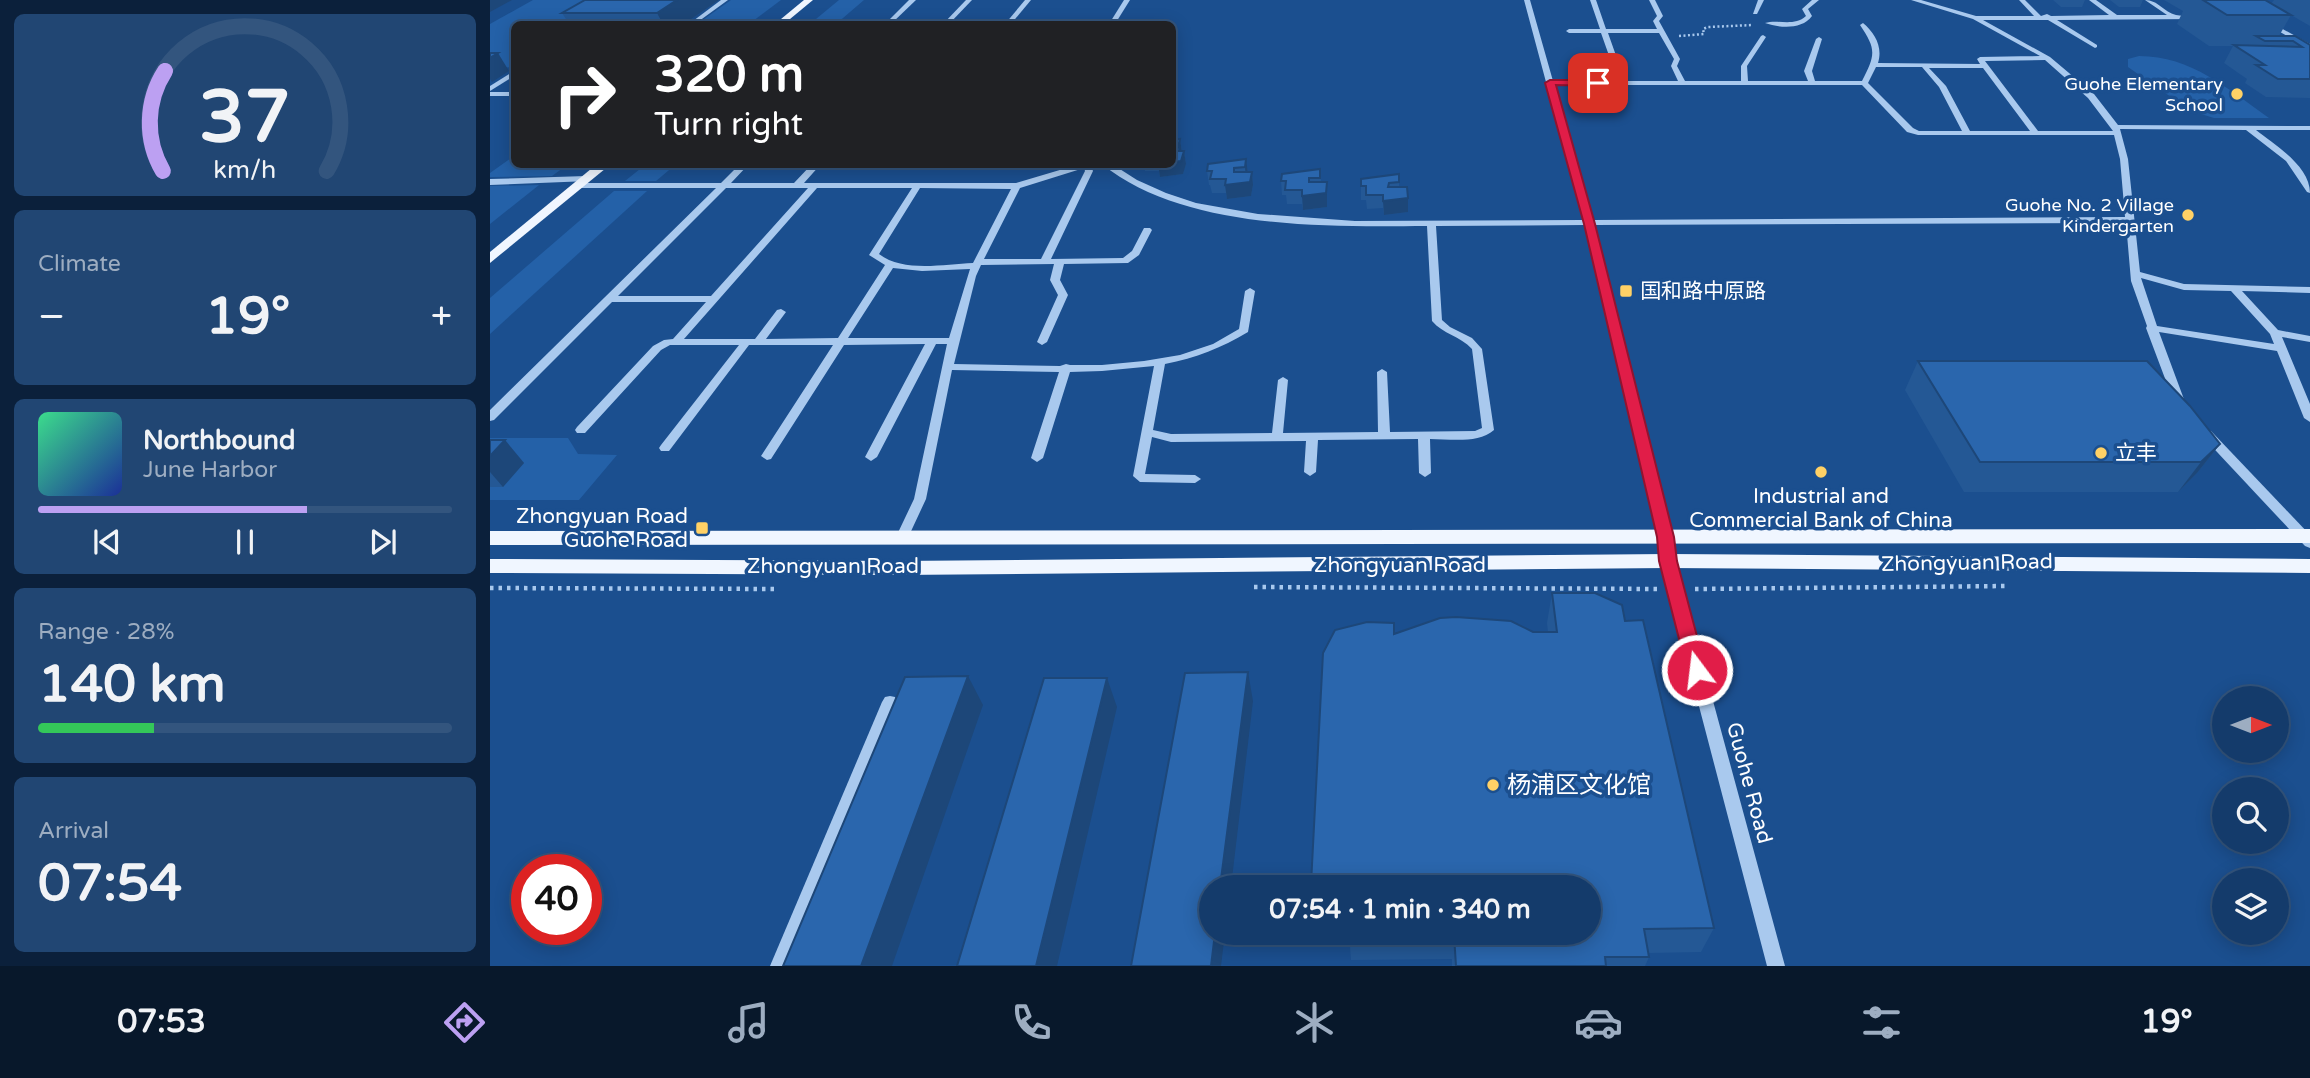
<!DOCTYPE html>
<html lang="en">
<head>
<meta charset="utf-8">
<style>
	body { margin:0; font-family:"Varela Round","Noto Sans SC",sans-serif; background:#214673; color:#f1f3f6; height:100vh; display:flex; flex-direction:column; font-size:26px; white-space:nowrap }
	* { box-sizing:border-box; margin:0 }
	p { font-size:23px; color:#9dadc1 }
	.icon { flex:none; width:38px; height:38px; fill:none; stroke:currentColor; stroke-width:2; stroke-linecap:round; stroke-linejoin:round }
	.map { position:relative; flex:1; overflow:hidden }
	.details { display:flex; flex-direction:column; gap:14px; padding:14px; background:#0b203b; width:490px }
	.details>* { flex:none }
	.hud { position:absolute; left:21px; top:21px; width:665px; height:147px; border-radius:10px; box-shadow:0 4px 18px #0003,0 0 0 2px #33557e; background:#202124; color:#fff; overflow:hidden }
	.needle { width:46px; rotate:90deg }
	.buttons { position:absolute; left:1722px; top:686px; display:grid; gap:14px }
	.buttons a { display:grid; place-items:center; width:77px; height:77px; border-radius:50%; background:#143b6b; box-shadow:0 4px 18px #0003,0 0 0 2px #33557e; font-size:35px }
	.speed { position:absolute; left:21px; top:854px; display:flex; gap:14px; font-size:35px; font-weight:700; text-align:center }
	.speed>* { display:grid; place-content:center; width:91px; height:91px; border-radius:50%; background:#143b6b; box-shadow:0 4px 18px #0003,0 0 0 2px #33557e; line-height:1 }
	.speed .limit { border:10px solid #d22; background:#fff; color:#111 }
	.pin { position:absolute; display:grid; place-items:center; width:60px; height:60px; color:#fff; margin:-30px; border-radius:14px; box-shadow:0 4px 10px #0006 }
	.me { position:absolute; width:77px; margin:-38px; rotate:345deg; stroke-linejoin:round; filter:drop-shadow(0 0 5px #0008) }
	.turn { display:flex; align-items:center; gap:24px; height:147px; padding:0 28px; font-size:32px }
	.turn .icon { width:91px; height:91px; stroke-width:2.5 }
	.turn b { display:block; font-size:49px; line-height:60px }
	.big { font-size:52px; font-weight:700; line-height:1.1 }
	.details .widget { flex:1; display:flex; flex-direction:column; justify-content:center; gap:10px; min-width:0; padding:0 24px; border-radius:10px; background:#214673 }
	.details .dial { align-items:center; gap:0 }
	.dial svg { height:182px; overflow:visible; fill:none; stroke:#33557e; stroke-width:7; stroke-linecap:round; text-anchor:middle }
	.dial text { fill:#f1f3f6; stroke:none }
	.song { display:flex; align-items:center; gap:21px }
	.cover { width:84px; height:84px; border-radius:10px; background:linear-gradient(135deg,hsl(150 70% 55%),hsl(230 70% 35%)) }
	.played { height:7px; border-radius:4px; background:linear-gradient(90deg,#bca0f2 65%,#33557e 65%) }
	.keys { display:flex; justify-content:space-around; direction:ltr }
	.heat { display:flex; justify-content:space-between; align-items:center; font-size:38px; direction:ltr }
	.charge { height:10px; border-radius:5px; background:linear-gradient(90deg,#34c759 28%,#33557e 0) }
	.trip { position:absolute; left:709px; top:875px; width:402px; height:70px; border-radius:35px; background:#143b6b; box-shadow:0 4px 18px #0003,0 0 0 2px #33557e; font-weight:700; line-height:70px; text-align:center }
	.tab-bar { display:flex; height:112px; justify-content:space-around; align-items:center; background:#08182b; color:#9dadc1 }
	.tab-bar .icon { width:49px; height:49px }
	.tab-bar .active { color:#bca0f2 }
	.tab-bar b { font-size:32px; color:#f1f3f6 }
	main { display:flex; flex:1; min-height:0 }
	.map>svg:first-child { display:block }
	.green { fill:#2461a8 }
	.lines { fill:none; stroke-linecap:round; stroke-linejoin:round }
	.path-far1 { stroke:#a9c9ee; stroke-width:2.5; stroke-dasharray:2 2.5; stroke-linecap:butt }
	.path { stroke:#a9c9ee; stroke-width:4.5; stroke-dasharray:3.5 5; stroke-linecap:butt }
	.minor { fill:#a9c9ee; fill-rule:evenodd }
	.major { fill:#f0f6ff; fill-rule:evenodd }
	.wall { fill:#245895 }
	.shaded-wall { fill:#1d4779 }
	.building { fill:#2a66ad; stroke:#1d4779; stroke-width:2 }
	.route { fill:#e11d48; stroke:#92132f; stroke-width:2 }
	.poi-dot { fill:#ffd166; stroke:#1b4f8f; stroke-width:2.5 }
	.labels { text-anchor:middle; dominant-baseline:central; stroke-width:7; stroke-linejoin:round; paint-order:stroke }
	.far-poi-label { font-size:18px; fill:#fff; stroke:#1b4f8f; text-anchor:end }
	.poi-label { font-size:21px; fill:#fff; stroke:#1b4f8f; text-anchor:start }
	.street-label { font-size:21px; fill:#fff; stroke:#1b4f8f }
	.near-poi-label { font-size:24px; fill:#fff; stroke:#1b4f8f; text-anchor:start }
</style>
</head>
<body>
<main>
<section class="details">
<div class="widget dial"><svg viewBox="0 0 100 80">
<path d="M14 69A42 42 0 1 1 86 69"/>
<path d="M14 69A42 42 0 0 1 15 25" stroke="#bca0f2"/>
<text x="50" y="56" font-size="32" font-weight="700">37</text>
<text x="50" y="72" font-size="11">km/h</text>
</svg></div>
<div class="widget"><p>Climate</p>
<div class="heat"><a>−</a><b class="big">19°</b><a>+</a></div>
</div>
<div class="widget">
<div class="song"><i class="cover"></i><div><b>Northbound</b><p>June Harbor</p></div></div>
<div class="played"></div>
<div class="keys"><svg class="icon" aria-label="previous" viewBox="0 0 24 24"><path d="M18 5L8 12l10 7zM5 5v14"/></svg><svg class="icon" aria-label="pause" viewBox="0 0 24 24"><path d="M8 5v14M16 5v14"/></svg><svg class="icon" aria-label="next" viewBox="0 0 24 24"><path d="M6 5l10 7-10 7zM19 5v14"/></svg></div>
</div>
<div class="widget"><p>Range · 28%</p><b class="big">140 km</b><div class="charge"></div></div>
<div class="widget"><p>Arrival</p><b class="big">07:54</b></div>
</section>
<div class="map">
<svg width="1820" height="966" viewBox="0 0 1820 966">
	<rect width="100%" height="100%" fill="#1b4f8f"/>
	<!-- green -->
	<g class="green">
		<polygon points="43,0 132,0 92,24 24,24 24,67 0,68 0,24"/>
		<polygon points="241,0 291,0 259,24 207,24"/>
		<polygon points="349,0 374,0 346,24 320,24"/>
		<path d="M 1649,56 C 1701,56 1738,89 1779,118 L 1724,118 L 1701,111 L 1638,67 L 1638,59 Z"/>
		<polygon points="24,156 24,164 77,165 62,176 0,177 0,173"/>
		<polygon points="155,165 155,164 185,165 166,181 135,181"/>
		<polygon points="49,185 0,224 0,186"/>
		<polygon points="124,191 157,191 0,334 0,298"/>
		<polygon points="0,438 78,438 88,454 127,455 89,500 0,500"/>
	</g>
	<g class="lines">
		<!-- path-far1 -->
		<polyline class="path-far1" points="1189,36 1214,34 1213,29 1218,27 1263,25"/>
		<!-- path -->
		<g class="path">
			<polyline points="764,587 1168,589"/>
			<polyline points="0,588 286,589"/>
			<polyline points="1205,589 1518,586"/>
		</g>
		<!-- minor -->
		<g class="minor">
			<polygon points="231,0 238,0 205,24 199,24"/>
			<polygon points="419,0 426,0 401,24 395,24"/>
			<polygon points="476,0 482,0 459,24 453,24"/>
			<polygon points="535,0 541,0 521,24 515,24"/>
			<polygon points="634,0 640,0 625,24 619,24"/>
			<path d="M 1034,0 L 1040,0 L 1063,81 L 1128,81 L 1111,33 L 1079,33 L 1076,31 L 1079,29 L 1110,29 L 1100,0 L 1106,0 L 1116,29 L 1167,29 L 1163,21 L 1167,16 L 1159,0 L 1165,0 L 1173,16 L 1169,21 L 1190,59 L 1187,66 L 1195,81 L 1251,81 L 1251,66 L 1271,36 L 1273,35 L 1276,37 L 1257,66 L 1258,81 L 1318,81 L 1314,71 L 1326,39 L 1329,37 L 1332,39 L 1322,71 L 1325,81 L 1372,81 C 1385,55 1387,50 1370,25 L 1373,23 C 1385,33 1393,47 1388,63 L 1490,64 L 1487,59 L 1490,57 L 1550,56 L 1483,19 L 1421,0 L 1431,0 L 1486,16 L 1544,16 L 1529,0 L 1535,0 L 1551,16 L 1557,14 L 1561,16 L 1619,15 L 1599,0 L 1606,0 L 1627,15 L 1677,15 L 1655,0 C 1668,0 1674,12 1686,15 C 1694,17 1702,14 1709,17 L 1706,19 L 1567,20 L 1607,45 L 1607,47 L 1605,48 L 1558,20 L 1493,20 L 1560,57 L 1604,94 L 1628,125 L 1820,126 L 1820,130 L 1766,130 C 1785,145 1820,166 1820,193 L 1817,192 L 1796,161 L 1756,130 L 1630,129 L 1638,159 L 1650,272 L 1694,284 L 1820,287 L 1820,293 L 1752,291 L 1788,330 L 1820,336 L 1820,342 L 1792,337 L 1820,404 L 1820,422 L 1814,418 L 1787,351 L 1669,332 L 1695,402 L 1689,406 L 1685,405 L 1656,328 L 1657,326 L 1641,281 L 1636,223 L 1104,225 L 1181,537 L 1185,561 L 1295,966 L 1277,966 L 1171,561 L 1169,537 L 1095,225 L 946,226 L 952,320 L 960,327 L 982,338 L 992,349 L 1004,430 C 988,444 960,439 940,439 L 941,473 L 935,477 L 929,473 L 928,439 L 828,440 L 826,472 L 820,476 L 814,472 L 816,441 L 681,442 L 662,437 L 655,474 L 705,475 L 711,479 L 705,483 L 650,482 L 643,476 L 664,366 L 612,371 L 580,372 L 553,458 L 547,462 L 541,458 L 569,372 L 462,370 L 436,499 L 416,542 L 406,542 L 405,539 L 424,499 L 457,344 L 446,344 L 387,457 L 381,461 L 375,457 L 435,344 L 354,345 L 281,459 L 277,460 L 271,456 L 343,345 L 259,345 L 179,451 L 171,451 L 169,448 L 171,445 L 249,345 L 180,345 L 171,350 L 95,433 L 87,433 L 85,430 L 87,427 L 163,346 L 174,340 L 183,339 L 216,302 L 122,302 L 4,420 L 0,421 L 0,410 L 226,188 L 90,188 L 87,187 L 87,183 L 231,183 L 250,164 L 259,164 L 241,183 L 304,183 L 322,164 L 331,164 L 314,183 L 526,183 L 590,164 L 604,164 L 601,166 L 603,171 L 561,259 L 633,258 L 642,251 L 654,228 L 660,228 L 662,230 L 649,255 L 638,263 L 574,264 L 570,280 L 578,295 L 557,342 L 552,345 L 547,342 L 568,295 L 560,280 L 564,264 L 491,265 L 486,276 L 464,364 L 570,366 L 576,364 L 580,365 L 612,365 L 654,361 L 690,355 L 723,344 L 749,329 L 755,291 L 760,288 L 765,291 L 758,332 C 731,348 706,358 675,364 L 663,430 L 681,434 L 782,433 L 788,380 L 793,377 L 798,380 L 793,433 L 888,432 L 887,372 L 892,369 L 897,372 L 900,432 L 985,431 L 992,428 L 982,349 C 970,336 953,334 942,321 L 937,226 C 837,227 693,230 612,164 L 622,164 L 647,180 L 676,193 L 706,203 L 768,214 L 865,221 L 1093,220 ZM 1118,33 L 1169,33 L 1184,59 L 1181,66 L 1188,81 L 1135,81 ZM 1555,60 L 1598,98 L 1623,131 L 1548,131 L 1495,61 ZM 1386,67 L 1432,67 L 1449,87 L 1472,131 L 1429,131 L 1423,128 L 1378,83 ZM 1439,68 L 1493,68 L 1540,131 L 1480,131 L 1456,86 ZM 1064,85 L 1372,85 L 1417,132 L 1428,135 L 1624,135 L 1630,159 L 1635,217 L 1102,220 ZM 594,168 L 595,171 L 551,259 L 494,259 L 530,188 ZM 236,188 L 318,188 L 221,296 L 128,296 ZM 327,188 L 422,188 L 379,255 L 395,265 L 348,338 L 276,339 L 296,312 L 291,309 L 287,310 L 265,339 L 194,339 ZM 430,188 L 521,189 L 483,263 C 454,264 414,273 389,254 ZM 403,268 L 432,271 L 480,269 L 459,338 L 358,338 ZM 1651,278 L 1694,290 L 1741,291 L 1780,334 L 1784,344 L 1667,326 Z"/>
			<polygon points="1268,0 1274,0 1267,14 1263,14"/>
			<path d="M 1322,0 L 1329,0 L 1318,9 L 1322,16 C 1312,30 1289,28 1275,23 C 1288,19 1304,27 1316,16 L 1312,9 Z"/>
			<polygon points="1776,22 1780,22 1820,44 1820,49 1776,24"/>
			<polygon points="24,71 24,76 0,91 0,86"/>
			<rect x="0" y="92" width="24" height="4"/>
			<polygon points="96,176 99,177 99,181 0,185 0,179"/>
			<polygon points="1717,430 1721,431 1820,535 1820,548 1815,546 1713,437 1711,434"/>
			<polygon points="400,696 405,697 408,702 298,966 280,966 392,702 395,697"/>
		</g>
		<!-- major -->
		<g class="major">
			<polygon points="314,0 323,0 294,24 285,24"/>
			<polygon points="107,164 121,164 0,263 0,252"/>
			<polygon points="1820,529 1820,543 0,545 0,531"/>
			<polygon points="1178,554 1820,559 1820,573 1178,568 408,575 0,573 0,559 408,561"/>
		</g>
	</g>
	<!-- wall -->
	<g class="wall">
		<polygon points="229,0 194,24 79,24 72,13"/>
		<polygon points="1563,0 1595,0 1592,7 1571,7"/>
		<polygon points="1620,0 1653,0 1650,7 1629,7"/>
		<polygon points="1674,0 1775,0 1781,4 1784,0 1820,0 1820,26 1801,15 1789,36 1820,45 1820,98 1776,97 1755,83 1757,79 1734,63 1743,46 1719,46 1687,24 1693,11"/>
		<polygon points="690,139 692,151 694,151 696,164 693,174 670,177 669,171 655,171 654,164 682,164 682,140"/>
		<polygon points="756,159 758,172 762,172 763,185 761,196 737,199 736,193 722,193 720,185 719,185 717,171"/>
		<polygon points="830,169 831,182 837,182 837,207 813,210 812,204 797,204 796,195 792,195 791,181"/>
		<polygon points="909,174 909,187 918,198 918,212 894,215 893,208 877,209 876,200 871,200 871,179"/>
		<polygon points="1428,361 1730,444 1707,473 1688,492 1474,492 1415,390"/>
		<polygon points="0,440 15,440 34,463 13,487 0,487"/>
		<polygon points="1062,593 1135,621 1224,928 1211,952 1159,953 1159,957 1155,966 962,966 962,959 861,960 859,933 1099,887 822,887 821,884 904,623 904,634 1058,632 1057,623"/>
	</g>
	<!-- shaded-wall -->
	<g class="shaded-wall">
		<polygon points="0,0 22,0 0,12"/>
		<polygon points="187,0 229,0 194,24 173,24 167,13"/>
		<polygon points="8,53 19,71 2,82 0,79 0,58"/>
		<polygon points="690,139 692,152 690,160 688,147"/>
		<polygon points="694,151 696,164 693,174 670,177 668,164 682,164 682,162"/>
		<polygon points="756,159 758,173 756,181 755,167"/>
		<polygon points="744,168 746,181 762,172 763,185 761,196 737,199 735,185"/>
		<polygon points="819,178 820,191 837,182 837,207 813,210 812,196"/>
		<polygon points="918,198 918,212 894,215 893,201"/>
		<polygon points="15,440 34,463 13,487 0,472 0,456"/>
		<polygon points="1730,444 1707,473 1688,492 1711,462"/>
		<polygon points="758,672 763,701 741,887 730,887"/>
		<polygon points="478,676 493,705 402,966 371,966"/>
		<polygon points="617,678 627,707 567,966 546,966"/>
		<polygon points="725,933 735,933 731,966 721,966"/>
	</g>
	<!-- building -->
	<g class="building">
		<polygon points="95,0 187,0 167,13 72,13"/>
		<polygon points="1713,0 1775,0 1801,15 1737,15"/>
		<polygon points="1766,36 1805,36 1820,45 1820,79 1788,79 1766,65 1775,65 1744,45 1812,47 1803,41 1775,41"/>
		<polygon points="0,53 8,53 0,58"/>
		<polygon points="690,139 688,147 682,147 682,140"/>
		<polygon points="682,151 694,151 691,161 682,162"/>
		<polygon points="756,159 755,167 744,168 744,172 762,172 760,182 735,185 736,179 720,179 722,171 717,171 718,164"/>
		<polygon points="830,169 830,178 819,178 819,182 837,182 836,193 812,196 812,190 795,190 796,181 791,181 792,174"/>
		<polygon points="909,174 909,182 899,183 898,187 917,187 918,198 893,201 893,195 876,195 876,186 871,186 871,179"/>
		<polygon points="1428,361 1657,361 1700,406 1730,444 1711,462 1490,462"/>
		<polygon points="0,440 15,440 0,456"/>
		<polygon points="1062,593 1105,593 1132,605 1135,621 1153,620 1224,928 1154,929 1159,957 1115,957 1116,966 966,966 964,935 859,936 859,933 1099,933 1099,887 860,887 860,884 821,884 833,653 845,630 877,622 904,623 904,634 950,618 966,617 1021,621 1043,632 1067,632"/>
		<polygon points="758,672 730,887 721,887 721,933 725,933 721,966 641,966 695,673"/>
		<polygon points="478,676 371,966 293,966 415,677"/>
		<polygon points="554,678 617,678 546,966 467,966"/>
	</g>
	<!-- route -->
	<polygon class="route" points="1060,80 1108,80 1112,83 1108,86 1066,85 1105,224 1184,537 1187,561 1216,670 1213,675 1200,675 1197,670 1169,561 1167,537 1094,224 1055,83"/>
	<!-- markers -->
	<g class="poi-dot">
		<circle cx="1747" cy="94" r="7"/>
		<circle cx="1698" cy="215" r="7"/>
		<rect x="1129" y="284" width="14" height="14" rx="3.5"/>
		<circle cx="1611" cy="453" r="7"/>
		<circle cx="1331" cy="472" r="7"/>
		<rect x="205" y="521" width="14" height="14" rx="3.5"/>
		<circle cx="1003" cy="785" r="7"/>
	</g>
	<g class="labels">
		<!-- far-poi labels -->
		<g class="far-poi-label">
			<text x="1733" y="84">Guohe Elementary<tspan x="1733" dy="21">School</tspan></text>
			<text x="1684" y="205">Guohe No. 2 Village<tspan x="1684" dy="21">Kindergarten</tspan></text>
		</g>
		<!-- poi labels -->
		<g class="poi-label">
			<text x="1150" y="291">国和路中原路</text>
			<text x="1625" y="453">立丰</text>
			<text x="1331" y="496" text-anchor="middle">Industrial and<tspan x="1331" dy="24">Commercial Bank of China</tspan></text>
			<text x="198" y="516" text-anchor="end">Zhongyuan Road<tspan x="198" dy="24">Guohe Road</tspan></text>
		</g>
		<!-- street labels -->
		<g class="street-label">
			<text transform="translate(1477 563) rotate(-1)">Zhongyuan Road</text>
			<text x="910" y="565">Zhongyuan Road</text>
			<text x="343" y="566">Zhongyuan Road</text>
			<text transform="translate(1259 783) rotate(75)">Guohe Road</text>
		</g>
		<!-- near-poi labels -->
		<g class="near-poi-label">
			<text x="1017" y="785">杨浦区文化馆</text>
		</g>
	</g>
</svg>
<div class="buttons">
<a><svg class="needle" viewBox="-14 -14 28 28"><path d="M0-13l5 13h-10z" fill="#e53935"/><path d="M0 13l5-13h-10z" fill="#9dadc1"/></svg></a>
<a><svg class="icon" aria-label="search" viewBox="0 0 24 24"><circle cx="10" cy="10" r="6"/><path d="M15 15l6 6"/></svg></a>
<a><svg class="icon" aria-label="layers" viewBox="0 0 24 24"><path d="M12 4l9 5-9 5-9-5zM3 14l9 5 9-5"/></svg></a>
</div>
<div class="speed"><div class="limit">40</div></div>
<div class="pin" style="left:1108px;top:83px;background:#d93025"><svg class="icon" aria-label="arrive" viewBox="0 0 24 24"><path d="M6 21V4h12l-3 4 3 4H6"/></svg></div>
<svg class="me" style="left:1207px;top:670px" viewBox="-20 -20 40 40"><circle r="17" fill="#e11d48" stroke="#fff" stroke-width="3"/><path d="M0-11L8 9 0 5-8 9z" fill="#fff"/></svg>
<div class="trip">07:54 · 1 min · 340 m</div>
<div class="hud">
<div class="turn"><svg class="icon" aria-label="right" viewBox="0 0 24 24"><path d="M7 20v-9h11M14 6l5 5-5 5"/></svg><div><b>320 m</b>Turn right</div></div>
</div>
</div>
</main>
<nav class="tab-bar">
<b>07:53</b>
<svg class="icon active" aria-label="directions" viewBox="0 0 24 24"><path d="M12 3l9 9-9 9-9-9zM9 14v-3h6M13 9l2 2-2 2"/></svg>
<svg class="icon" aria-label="music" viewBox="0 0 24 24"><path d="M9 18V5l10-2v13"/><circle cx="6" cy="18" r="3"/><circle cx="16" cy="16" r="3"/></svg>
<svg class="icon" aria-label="phone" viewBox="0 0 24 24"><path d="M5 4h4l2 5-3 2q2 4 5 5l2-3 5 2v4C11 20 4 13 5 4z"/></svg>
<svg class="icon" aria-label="climate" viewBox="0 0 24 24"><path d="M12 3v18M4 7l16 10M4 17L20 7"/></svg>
<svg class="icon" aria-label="car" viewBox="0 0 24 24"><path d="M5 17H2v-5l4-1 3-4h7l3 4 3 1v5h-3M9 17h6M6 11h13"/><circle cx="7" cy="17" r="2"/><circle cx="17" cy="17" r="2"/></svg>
<svg class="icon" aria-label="filters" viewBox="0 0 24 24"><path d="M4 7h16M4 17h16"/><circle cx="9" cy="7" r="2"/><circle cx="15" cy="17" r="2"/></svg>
<b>19°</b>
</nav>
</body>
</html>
